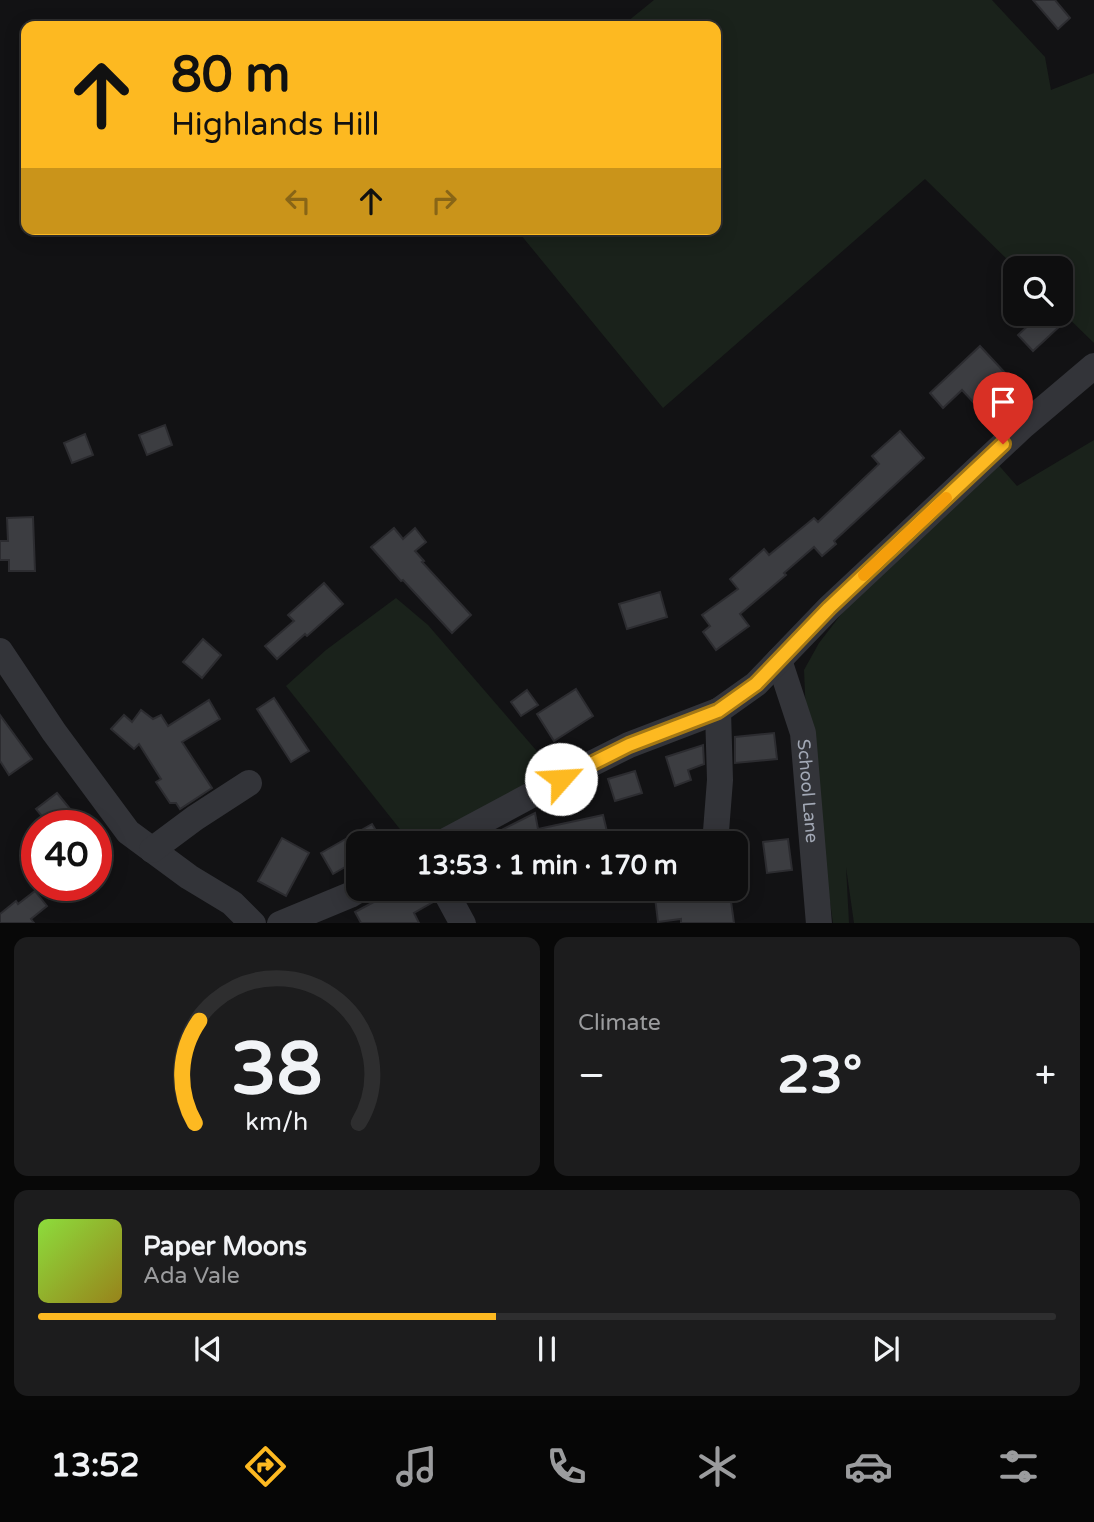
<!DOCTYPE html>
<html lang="en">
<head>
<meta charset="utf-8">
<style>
	body { margin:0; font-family:"Varela Round",sans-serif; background:#1c1c1d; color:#f1f3f6; height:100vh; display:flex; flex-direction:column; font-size:26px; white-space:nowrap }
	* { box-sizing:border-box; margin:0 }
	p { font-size:23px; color:#9b9c9e }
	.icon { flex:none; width:38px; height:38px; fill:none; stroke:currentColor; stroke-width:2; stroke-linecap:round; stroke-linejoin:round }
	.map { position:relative; height:923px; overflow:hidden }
	.side { display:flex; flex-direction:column; gap:14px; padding:14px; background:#080808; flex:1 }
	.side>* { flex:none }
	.top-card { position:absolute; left:21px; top:21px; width:700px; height:214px; border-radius:14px; box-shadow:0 4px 18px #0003,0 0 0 2px #2e2e2f; background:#fdb921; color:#111; overflow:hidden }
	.fabs { position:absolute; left:1003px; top:256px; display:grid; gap:14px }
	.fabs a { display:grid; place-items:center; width:70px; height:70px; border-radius:14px; background:#0e0e0f; box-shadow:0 4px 18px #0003,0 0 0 2px #2e2e2f; font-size:35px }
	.speed { position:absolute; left:21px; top:810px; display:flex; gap:14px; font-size:35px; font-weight:700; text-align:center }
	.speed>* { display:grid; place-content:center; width:91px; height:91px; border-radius:50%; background:#0e0e0f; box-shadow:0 4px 18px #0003,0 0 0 2px #2e2e2f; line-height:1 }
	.speed .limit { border:10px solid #d22; background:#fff; color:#111 }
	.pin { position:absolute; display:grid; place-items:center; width:60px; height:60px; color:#fff; margin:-72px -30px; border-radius:50% 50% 50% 0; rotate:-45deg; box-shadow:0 0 7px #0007 }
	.pin .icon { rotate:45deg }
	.me { position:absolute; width:77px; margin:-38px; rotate:64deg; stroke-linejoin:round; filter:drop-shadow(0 0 5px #0008) }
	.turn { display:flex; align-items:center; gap:24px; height:147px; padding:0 35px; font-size:32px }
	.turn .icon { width:91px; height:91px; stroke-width:2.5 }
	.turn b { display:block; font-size:49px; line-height:60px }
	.lanes { display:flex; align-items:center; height:66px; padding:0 35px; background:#0003; justify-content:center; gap:35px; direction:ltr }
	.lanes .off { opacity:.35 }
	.big { font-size:52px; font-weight:700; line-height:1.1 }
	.side .card { flex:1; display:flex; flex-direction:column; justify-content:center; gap:10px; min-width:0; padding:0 24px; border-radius:14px; background:#1c1c1d }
	.side .dial { align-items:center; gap:0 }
	.dial svg { height:182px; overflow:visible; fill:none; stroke:#2e2e2f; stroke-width:7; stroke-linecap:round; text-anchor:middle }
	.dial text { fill:#f1f3f6; stroke:none }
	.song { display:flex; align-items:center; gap:21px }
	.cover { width:84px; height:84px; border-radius:10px; background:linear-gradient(135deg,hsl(90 70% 55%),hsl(50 70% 35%)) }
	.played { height:7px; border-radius:4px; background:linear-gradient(90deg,#fdb921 45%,#2e2e2f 45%) }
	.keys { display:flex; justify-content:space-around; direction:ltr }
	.heat { display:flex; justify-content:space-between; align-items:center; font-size:38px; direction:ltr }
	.side .tiles { flex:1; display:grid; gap:14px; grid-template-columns:1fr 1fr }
	.card:last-child { grid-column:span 2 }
	.trip { position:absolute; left:346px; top:831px; width:402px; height:70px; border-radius:14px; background:#0e0e0f; box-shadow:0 4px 18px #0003,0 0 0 2px #2e2e2f; font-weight:700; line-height:70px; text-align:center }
	.tabs { display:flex; height:112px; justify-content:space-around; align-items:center; background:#060606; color:#9b9c9e }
	.tabs .icon { width:49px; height:49px }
	.tabs .current { color:#fdb921 }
	.tabs b { font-size:32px; color:#f1f3f6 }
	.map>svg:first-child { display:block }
	.green { fill:#1a221b }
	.building { fill:#3c3d41; stroke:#2c2c30; stroke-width:2 }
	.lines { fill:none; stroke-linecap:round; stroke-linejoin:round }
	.minor { stroke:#333439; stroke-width:26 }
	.route-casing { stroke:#a47815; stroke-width:18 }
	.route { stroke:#fdb921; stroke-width:12 }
	.slow { stroke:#f59e0b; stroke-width:12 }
	.labels { text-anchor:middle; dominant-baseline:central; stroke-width:7; stroke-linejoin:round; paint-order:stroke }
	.street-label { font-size:18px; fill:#a2a8b5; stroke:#0d0d0f }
</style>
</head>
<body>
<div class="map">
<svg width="1094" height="924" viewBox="0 0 1094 924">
	<rect width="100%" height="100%" fill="#121214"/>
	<!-- green -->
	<g class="green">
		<polygon points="654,0 992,0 1045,57 1051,90 1094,73 1094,343 1061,311 1060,268 1016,268 925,179 663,408 516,229 716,229 716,26 622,26"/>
		<polygon points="1094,440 1094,923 854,923 846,867 849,923 833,923 807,739 804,670 819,643 849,604 995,461 1017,486"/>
		<polygon points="396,598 428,625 561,779 440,843 411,843 286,686 326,650"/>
	</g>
	<!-- building -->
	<g class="building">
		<polygon points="1033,0 1055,0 1070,18 1058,29"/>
		<polygon points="1022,313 1050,313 1061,325 1033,351 1018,335 1031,323"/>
		<polygon points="980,346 1007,375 976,405 962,390 943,408 930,393"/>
		<polygon points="165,425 172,445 147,455 139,435"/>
		<polygon points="900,431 924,458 834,541 836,544 822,556 814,547 784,573 786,575 740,614 749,626 716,650 703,632 710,626 702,615 738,589 730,579 764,549 769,555 814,518 818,522 879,464 872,456"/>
		<polygon points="85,434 93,455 72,463 64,443"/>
		<polygon points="33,517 35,571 9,571 9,560 0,560 0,541 8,541 7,518"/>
		<polygon points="394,528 403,539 415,528 426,542 415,551 424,561 422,562 471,615 452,633 403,580 401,581 371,547"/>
		<polygon points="324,583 343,604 307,636 305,634 277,659 265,646 294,621 288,615"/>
		<polygon points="660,592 667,617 627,629 619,604"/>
		<polygon points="203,639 221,655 202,678 183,662"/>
		<polygon points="576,689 593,716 554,741 537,714"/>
		<polygon points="527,690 538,705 521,716 511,702"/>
		<polygon points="274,698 309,751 291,762 257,709"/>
		<polygon points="209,700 220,719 182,742 212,788 180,809 176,803 170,803 156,782 161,779 139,744 134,749 111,729 124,715 132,722 141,710 153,719 161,715 168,726"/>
		<polygon points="0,715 32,759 9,775 0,761"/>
		<polygon points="774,733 777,759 735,763 735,737"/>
		<polygon points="703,745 704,764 688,770 691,780 675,786 666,757"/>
		<polygon points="635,771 642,793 615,801 608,779"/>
		<polygon points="57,793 84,826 50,826 36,809"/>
		<polygon points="535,813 538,829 603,815 610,844 474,844"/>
		<polygon points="372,824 384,844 359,844 359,859 333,874 321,853"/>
		<polygon points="282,838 309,853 286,896 258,881"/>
		<polygon points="788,839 792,870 767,873 763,842"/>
		<polygon points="398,889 428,889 433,902 414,913 419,923 361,923 355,912"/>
		<polygon points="654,889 680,889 682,899 730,894 734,923 681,923 681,919 658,922"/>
		<polygon points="35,891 47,906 31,919 34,923 0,923 0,914 16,901 18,904"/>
	</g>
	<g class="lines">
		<!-- minor -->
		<g class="minor">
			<polyline points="0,651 54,732 128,832 189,877 232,903 253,924"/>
			<path id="s1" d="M 779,660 L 803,733 L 819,924"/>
			<polyline points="440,844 561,779 629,745 718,711 756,684 829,608 1023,426 1094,366"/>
			<polyline points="715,844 720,780 718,711"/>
			<polyline points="152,850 195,818 249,783"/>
			<polyline points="444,889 463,924"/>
			<polyline points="280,924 350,895 360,889"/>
		</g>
	</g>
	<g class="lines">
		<!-- route casing -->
		<g class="route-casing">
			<polyline id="route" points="561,779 629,745 718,711 756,684 829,608 1003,444"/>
		</g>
		<!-- route -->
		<use href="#route" class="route"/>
		<!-- slow -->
		<polyline class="slow" points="864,575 946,498"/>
	</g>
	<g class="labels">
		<!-- street labels -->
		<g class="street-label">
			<text stroke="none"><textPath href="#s1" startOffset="135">School Lane</textPath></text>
		</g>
	</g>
</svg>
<div class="fabs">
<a><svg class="icon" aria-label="search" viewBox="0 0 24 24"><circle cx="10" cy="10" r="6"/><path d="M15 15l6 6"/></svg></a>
</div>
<div class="speed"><div class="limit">40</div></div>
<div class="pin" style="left:1003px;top:444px;background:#d93025"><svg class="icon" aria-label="arrive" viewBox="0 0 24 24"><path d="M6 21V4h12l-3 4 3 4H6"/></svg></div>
<svg class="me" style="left:561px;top:779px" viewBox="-20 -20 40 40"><circle r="19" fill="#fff"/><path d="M0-13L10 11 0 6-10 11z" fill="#fdb921"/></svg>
<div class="trip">13:53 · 1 min · 170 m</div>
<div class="top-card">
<div class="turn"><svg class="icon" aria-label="ahead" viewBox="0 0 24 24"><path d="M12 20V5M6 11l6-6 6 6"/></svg><div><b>80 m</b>Highlands Hill</div></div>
<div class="lanes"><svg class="icon off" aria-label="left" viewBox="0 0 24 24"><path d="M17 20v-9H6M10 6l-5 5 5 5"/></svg><svg class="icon" aria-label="ahead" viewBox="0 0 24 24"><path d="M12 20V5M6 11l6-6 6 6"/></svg><svg class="icon off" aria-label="right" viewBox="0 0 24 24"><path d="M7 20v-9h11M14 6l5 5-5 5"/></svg></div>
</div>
</div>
<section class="side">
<div class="tiles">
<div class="card dial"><svg viewBox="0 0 100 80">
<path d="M14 69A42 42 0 1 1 86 69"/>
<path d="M14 69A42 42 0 0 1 16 24" stroke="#fdb921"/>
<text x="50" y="56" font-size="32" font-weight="700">38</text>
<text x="50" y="72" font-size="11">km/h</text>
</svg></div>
<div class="card"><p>Climate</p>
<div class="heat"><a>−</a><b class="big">23°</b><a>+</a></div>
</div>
<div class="card">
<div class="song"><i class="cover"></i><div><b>Paper Moons</b><p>Ada Vale</p></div></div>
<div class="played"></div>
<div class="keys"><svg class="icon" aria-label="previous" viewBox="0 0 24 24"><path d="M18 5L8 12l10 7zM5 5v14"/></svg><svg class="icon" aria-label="pause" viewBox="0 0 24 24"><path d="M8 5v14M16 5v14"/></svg><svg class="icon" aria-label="next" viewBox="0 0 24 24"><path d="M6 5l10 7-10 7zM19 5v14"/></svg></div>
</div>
</div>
</section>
<nav class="tabs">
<b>13:52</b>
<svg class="icon current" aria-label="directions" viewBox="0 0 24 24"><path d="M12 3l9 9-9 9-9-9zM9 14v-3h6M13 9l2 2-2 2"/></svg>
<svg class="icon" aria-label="music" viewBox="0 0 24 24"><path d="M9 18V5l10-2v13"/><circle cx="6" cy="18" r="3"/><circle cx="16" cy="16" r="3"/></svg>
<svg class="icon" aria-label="phone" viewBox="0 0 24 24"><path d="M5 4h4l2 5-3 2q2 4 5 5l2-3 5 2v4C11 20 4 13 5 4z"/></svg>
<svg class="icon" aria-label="climate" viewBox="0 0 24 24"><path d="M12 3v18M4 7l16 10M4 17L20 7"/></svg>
<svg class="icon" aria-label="car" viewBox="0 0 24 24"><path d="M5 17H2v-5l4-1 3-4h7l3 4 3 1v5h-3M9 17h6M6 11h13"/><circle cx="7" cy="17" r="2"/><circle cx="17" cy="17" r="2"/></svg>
<svg class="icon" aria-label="filters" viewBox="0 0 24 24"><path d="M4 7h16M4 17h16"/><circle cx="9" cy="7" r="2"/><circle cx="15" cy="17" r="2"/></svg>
</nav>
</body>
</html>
